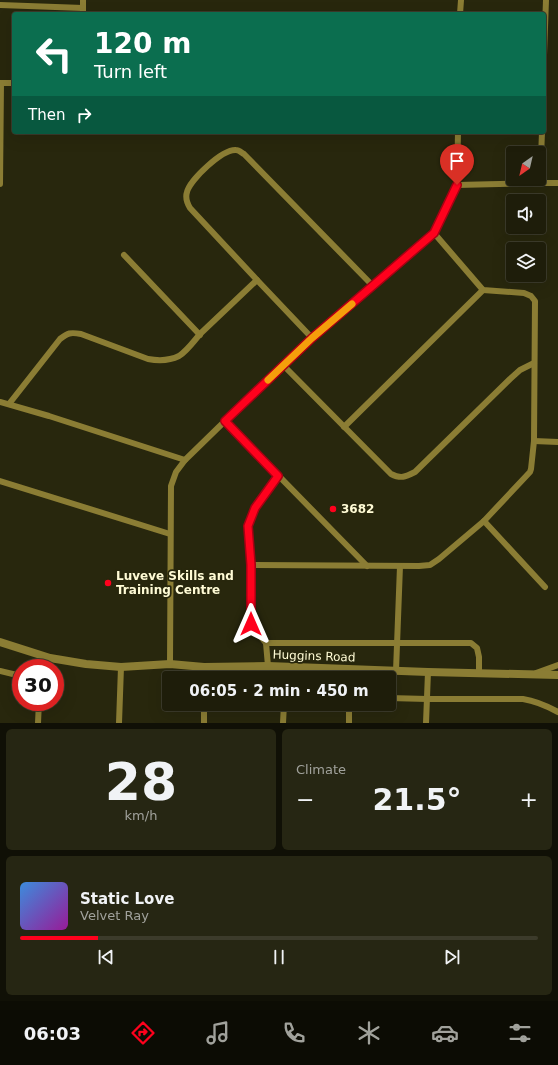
<!DOCTYPE html>
<html lang="en">
<head>
<meta charset="utf-8">
<style>
	body { margin:0; font-family:"DejaVu Sans",sans-serif; background:#262613; color:#f1f3f6; height:100vh; display:flex; flex-direction:column; font-size:15px; white-space:nowrap }
	* { box-sizing:border-box; margin:0 }
	p { font-size:13px; color:#a1a29c }
	.icon { flex:none; width:22px; height:22px; fill:none; stroke:currentColor; stroke-width:2; stroke-linecap:round; stroke-linejoin:round }
	.map { position:relative; height:723px; overflow:hidden }
	.drawer { display:flex; flex-direction:column; gap:6px; padding:6px; background:#101006; flex:1 }
	.drawer>* { flex:none }
	.top-card { position:absolute; left:12px; top:12px; width:534px; height:122px; border-radius:4px; box-shadow:0 4px 16px #0002,0 0 0 1px #3c3b2b; background:#0b6e4f; color:#fff; overflow:hidden }
	.needle { width:26px; rotate:214deg }
	.fabs { position:absolute; left:506px; top:146px; display:grid; gap:8px }
	.fabs a { display:grid; place-items:center; width:40px; height:40px; border-radius:4px; background:#1e1d0a; box-shadow:0 4px 16px #0002,0 0 0 1px #3c3b2b; font-size:20px }
	.speed { position:absolute; left:12px; top:659px; display:flex; gap:8px; font-size:20px; font-weight:700; text-align:center }
	.speed>* { display:grid; place-content:center; width:52px; height:52px; border-radius:50%; background:#1e1d0a; box-shadow:0 4px 16px #0002,0 0 0 1px #3c3b2b; line-height:1 }
	.speed .limit { border:6px solid #d22; background:#fff; color:#111 }
	.pin { position:absolute; display:grid; place-items:center; width:34px; height:34px; color:#fff; margin:-41px -17px; border-radius:50% 50% 50% 0; rotate:-45deg; box-shadow:0 0 4px #0007 }
	.pin .icon { rotate:45deg }
	.me { position:absolute; width:44px; margin:-22px; rotate:0deg; stroke-linejoin:round; filter:drop-shadow(0 0 3px #0008) }
	.turn { display:flex; align-items:center; gap:14px; height:84px; padding:0 16px; font-size:18px }
	.turn .icon { width:52px; height:52px; stroke-width:2.5 }
	.turn b { display:block; font-size:28px; line-height:34px }
	.then { display:flex; align-items:center; height:38px; padding:0 16px; background:#0003; gap:8px; font-size:15px }
	.big { font-size:30px; font-weight:700; line-height:1.1 }
	.drawer .widget { flex:1; display:flex; flex-direction:column; justify-content:center; gap:6px; min-width:0; padding:0 14px; border-radius:6px; background:#262613 }
	.drawer .dial { align-items:center; gap:0 }
	.dial b { font-size:52px; line-height:1 }
	.song { display:flex; align-items:center; gap:12px }
	.cover { width:48px; height:48px; border-radius:6px; background:linear-gradient(135deg,hsl(210 70% 55%),hsl(300 70% 35%)) }
	.played { height:4px; border-radius:2px; background:linear-gradient(90deg,#ff011d 15%,#3c3b2b 15%) }
	.keys { display:flex; justify-content:space-around; direction:ltr }
	.heat { display:flex; justify-content:space-between; align-items:center; font-size:22px; direction:ltr }
	.drawer .tiles { flex:1; display:grid; gap:6px; grid-template-columns:1fr 1fr }
	.widget:last-child { grid-column:span 2 }
	.trip { position:absolute; left:162px; top:671px; width:234px; height:40px; border-radius:4px; background:#1e1d0a; box-shadow:0 4px 16px #0002,0 0 0 1px #3c3b2b; font-weight:700; line-height:40px; text-align:center }
	.tabs { display:flex; height:64px; justify-content:space-around; align-items:center; background:#0c0c04; color:#a1a29c }
	.tabs .icon { width:28px; height:28px }
	.tabs .on { color:#ff011d }
	.tabs b { font-size:18px; color:#f1f3f6 }
	.map>svg:first-child { display:block }
	.lines { fill:none; stroke-linecap:round; stroke-linejoin:round }
	.minor { stroke:#8b7d34; stroke-width:6 }
	.tertiary { stroke:#8b7d34; stroke-width:8 }
	.route-casing { stroke:#a60113; stroke-width:10 }
	.route { stroke:#ff011d; stroke-width:7 }
	.slow { stroke:#f59e0b; stroke-width:7 }
	.poi-dot { fill:#ff011d; stroke:#28270d; stroke-width:1.5 }
	.labels { text-anchor:middle; dominant-baseline:central; stroke-width:3.5; stroke-linejoin:round; paint-order:stroke }
	.poi-label { font-size:12px; font-weight:bold; fill:#fffbd5; stroke:#28270d; text-anchor:start }
	.street-label { font-size:12px; fill:#fffbd5; stroke:#28270d }
</style>
</head>
<body>
<div class="map">
<svg width="558" height="723" viewBox="0 0 558 723">
	<rect width="100%" height="100%" fill="#28270d"/>
	<g class="lines">
		<!-- minor -->
		<g class="minor">
			<polyline points="0,5 83,8"/>
			<polyline points="83,14 83,0"/>
			<polyline points="460,14 461,0"/>
			<polyline points="544,55 546,0"/>
			<polyline points="0,83 14,83"/>
			<polyline points="540,183 542,132"/>
			<polyline points="0,184 1,83"/>
			<polyline points="457,185 540,183 558,183"/>
			<polyline points="124,255 200,335"/>
			<path d="M 312,338 L 257,280 L 190,208 C 187,203 185,198 187,192 C 190,180 222,149 236,150 C 239,150 242,153 244,154 L 373,286"/>
			<path d="M 283,365 L 391,474 C 401,479 405,477 415,472 L 510,379 L 520,370 L 534,363"/>
			<polyline points="0,402 49,416 185,460"/>
			<path d="M 9,404 L 60,339 C 68,333 70,332 81,334 L 148,359 C 159,361 169,361 179,356 C 187,351 194,341 200,334 C 219,316 238,298 257,280"/>
			<polyline points="225,421 367,566"/>
			<polyline points="344,427 483,290"/>
			<polyline points="534,441 558,442"/>
			<polyline points="0,481 170,534"/>
			<polyline points="484,521 545,587"/>
			<polyline points="251,565 419,566 430,565 439,559 484,521 530,472 531,469 534,441 535,301 531,296 524,293 483,290 434,233"/>
			<polyline points="266,643 471,643 477,648 479,657 479,673"/>
			<polyline points="170,664 171,486 176,472 185,460 225,421 312,338 434,233 457,185 458,132"/>
			<polyline points="268,666 266,643 251,625 251,565 248,525 255,508 278,476"/>
			<polyline points="204,667 204,678"/>
			<polyline points="0,671 21,676"/>
			<polyline points="396,671 400,566"/>
			<polyline points="536,673 558,665"/>
			<path d="M 389,698 L 427,699 L 523,699 C 536,701 547,706 558,712"/>
			<polyline points="38,723 39,702"/>
			<polyline points="119,723 121,667"/>
			<polyline points="204,723 204,704"/>
			<polyline points="283,723 284,704"/>
			<polyline points="349,723 349,704"/>
			<polyline points="426,723 428,672"/>
		</g>
		<!-- tertiary -->
		<polyline class="tertiary" points="0,642 50,658 86,664 121,667 170,664 204,667 268,666 428,672 558,675"/>
	</g>
	<g class="lines">
		<!-- route casing -->
		<g class="route-casing">
			<polyline id="route" points="251,624 251,565 248,526 255,508 278,476 225,421 312,338 434,233 457,185"/>
		</g>
		<!-- route -->
		<use href="#route" class="route"/>
		<!-- slow -->
		<polyline class="slow" points="268,380 312,338 352,304"/>
	</g>
	<!-- markers -->
	<g class="poi-dot">
		<circle cx="333" cy="509" r="4"/>
		<circle cx="108" cy="583" r="4"/>
	</g>
	<g class="labels">
		<!-- poi labels -->
		<g class="poi-label">
			<text x="341" y="509">3682</text>
			<text x="116" y="576">Luveve Skills and<tspan x="116" dy="14">Training Centre</tspan></text>
		</g>
		<!-- street labels -->
		<g class="street-label">
			<text transform="translate(314 656) rotate(2)">Huggins Road</text>
		</g>
	</g>
</svg>
<div class="fabs">
<a><svg class="needle" viewBox="-14 -14 28 28"><path d="M0-13l5 13h-10z" fill="#e53935"/><path d="M0 13l5-13h-10z" fill="#a1a29c"/></svg></a>
<a><svg class="icon" aria-label="sound" viewBox="0 0 24 24"><path d="M4 9h4l5-4v14l-5-4H4zM17 9q2 3 0 6"/></svg></a>
<a><svg class="icon" aria-label="layers" viewBox="0 0 24 24"><path d="M12 4l9 5-9 5-9-5zM3 14l9 5 9-5"/></svg></a>
</div>
<div class="speed"><div class="limit">30</div></div>
<div class="pin" style="left:457px;top:185px;background:#d93025"><svg class="icon" aria-label="arrive" viewBox="0 0 24 24"><path d="M6 21V4h12l-3 4 3 4H6"/></svg></div>
<svg class="me" style="left:251px;top:624px" viewBox="-20 -20 40 40"><path d="M0-17L14 15 0 8-14 15z" fill="#ff011d" stroke="#fff" stroke-width="4"/></svg>
<div class="trip">06:05 · 2 min · 450 m</div>
<div class="top-card">
<div class="turn"><svg class="icon" aria-label="left" viewBox="0 0 24 24"><path d="M17 20v-9H6M10 6l-5 5 5 5"/></svg><div><b>120 m</b>Turn left</div></div>
<div class="then">Then<svg class="icon" aria-label="right" viewBox="0 0 24 24"><path d="M7 20v-9h11M14 6l5 5-5 5"/></svg></div>
</div>
</div>
<section class="drawer">
<div class="tiles">
<div class="widget dial"><b>28</b><p>km/h</p></div>
<div class="widget"><p>Climate</p>
<div class="heat"><a>−</a><b class="big">21.5°</b><a>+</a></div>
</div>
<div class="widget">
<div class="song"><i class="cover"></i><div><b>Static Love</b><p>Velvet Ray</p></div></div>
<div class="played"></div>
<div class="keys"><svg class="icon" aria-label="previous" viewBox="0 0 24 24"><path d="M18 5L8 12l10 7zM5 5v14"/></svg><svg class="icon" aria-label="pause" viewBox="0 0 24 24"><path d="M8 5v14M16 5v14"/></svg><svg class="icon" aria-label="next" viewBox="0 0 24 24"><path d="M6 5l10 7-10 7zM19 5v14"/></svg></div>
</div>
</div>
</section>
<nav class="tabs">
<b>06:03</b>
<svg class="icon on" aria-label="directions" viewBox="0 0 24 24"><path d="M12 3l9 9-9 9-9-9zM9 14v-3h6M13 9l2 2-2 2"/></svg>
<svg class="icon" aria-label="music" viewBox="0 0 24 24"><path d="M9 18V5l10-2v13"/><circle cx="6" cy="18" r="3"/><circle cx="16" cy="16" r="3"/></svg>
<svg class="icon" aria-label="phone" viewBox="0 0 24 24"><path d="M5 4h4l2 5-3 2q2 4 5 5l2-3 5 2v4C11 20 4 13 5 4z"/></svg>
<svg class="icon" aria-label="climate" viewBox="0 0 24 24"><path d="M12 3v18M4 7l16 10M4 17L20 7"/></svg>
<svg class="icon" aria-label="car" viewBox="0 0 24 24"><path d="M5 17H2v-5l4-1 3-4h7l3 4 3 1v5h-3M9 17h6M6 11h13"/><circle cx="7" cy="17" r="2"/><circle cx="17" cy="17" r="2"/></svg>
<svg class="icon" aria-label="filters" viewBox="0 0 24 24"><path d="M4 7h16M4 17h16"/><circle cx="9" cy="7" r="2"/><circle cx="15" cy="17" r="2"/></svg>
</nav>
</body>
</html>
